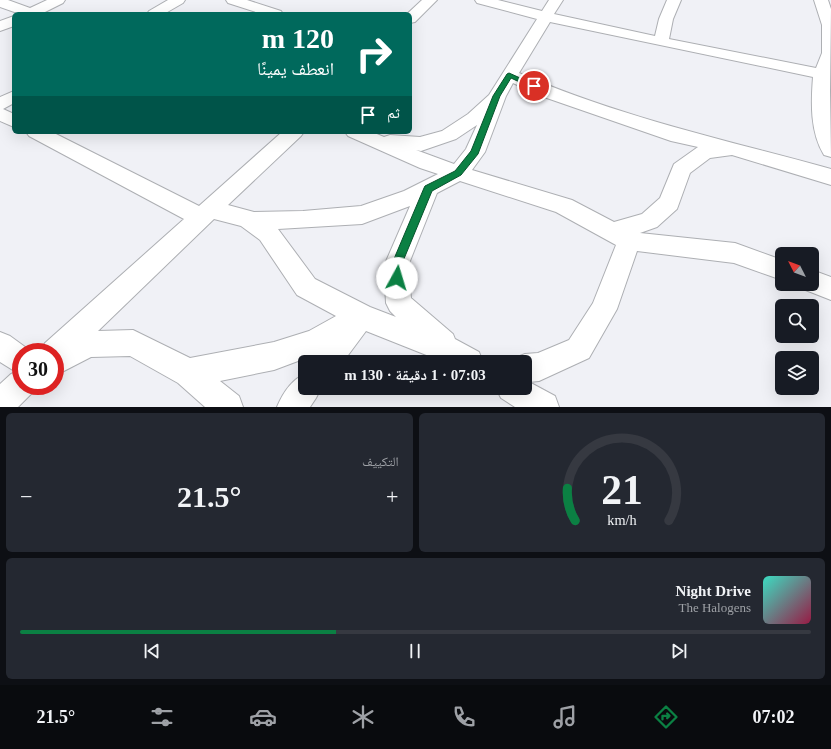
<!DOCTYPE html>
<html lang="ar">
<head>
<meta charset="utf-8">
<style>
	body { margin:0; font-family:"Times New Roman","Noto Naskh Arabic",serif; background:#242831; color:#f1f3f6; direction:rtl; height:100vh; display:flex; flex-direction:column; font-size:15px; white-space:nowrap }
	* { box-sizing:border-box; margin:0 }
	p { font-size:13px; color:#9ea1a6 }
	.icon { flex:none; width:22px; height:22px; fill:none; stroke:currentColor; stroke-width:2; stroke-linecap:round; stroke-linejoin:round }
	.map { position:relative; height:407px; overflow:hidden; direction:ltr }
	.side { display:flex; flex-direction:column; gap:6px; padding:6px; background:#0d0f14; flex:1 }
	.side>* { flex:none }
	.top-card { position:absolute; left:12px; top:12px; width:400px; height:122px; border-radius:6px; box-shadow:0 4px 16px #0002; direction:rtl; background:#00695c; color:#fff; overflow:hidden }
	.needle { width:26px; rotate:312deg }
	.controls { position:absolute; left:775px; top:247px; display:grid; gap:8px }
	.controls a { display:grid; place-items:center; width:44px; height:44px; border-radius:6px; background:#171b24; box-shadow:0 4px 16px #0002; font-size:20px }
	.speed { position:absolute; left:12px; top:343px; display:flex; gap:8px; font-size:20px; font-weight:700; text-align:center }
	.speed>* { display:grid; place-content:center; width:52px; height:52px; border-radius:50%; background:#171b24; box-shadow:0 4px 16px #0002; line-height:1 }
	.speed .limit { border:6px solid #d22; background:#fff; color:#111 }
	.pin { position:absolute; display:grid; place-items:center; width:34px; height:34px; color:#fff; margin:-17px; border:2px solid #fff; border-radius:50%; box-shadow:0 1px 4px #0007 }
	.me { position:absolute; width:44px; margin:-22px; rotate:6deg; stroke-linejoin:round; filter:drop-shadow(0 0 3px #0008) }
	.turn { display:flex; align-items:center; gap:14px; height:84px; padding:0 12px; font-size:18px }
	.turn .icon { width:52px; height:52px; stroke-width:2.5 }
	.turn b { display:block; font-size:28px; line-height:34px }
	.then { display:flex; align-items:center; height:38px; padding:0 12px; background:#0003; gap:8px; font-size:15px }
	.big { font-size:30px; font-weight:800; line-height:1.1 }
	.side .tile { flex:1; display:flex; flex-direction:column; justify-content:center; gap:6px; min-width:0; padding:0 14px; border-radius:6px; background:#242831 }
	.side .dial { align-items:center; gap:0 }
	.dial svg { height:104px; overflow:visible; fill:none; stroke:#363941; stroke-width:7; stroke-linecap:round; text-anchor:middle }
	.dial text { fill:#f1f3f6; stroke:none }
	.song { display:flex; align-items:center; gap:12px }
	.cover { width:48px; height:48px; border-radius:6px; background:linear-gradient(135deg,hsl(170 70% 55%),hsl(340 70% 35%)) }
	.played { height:4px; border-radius:2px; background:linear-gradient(90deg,#0b8043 40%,#363941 40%) }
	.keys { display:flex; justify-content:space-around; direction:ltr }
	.heat { display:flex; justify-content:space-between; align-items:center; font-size:22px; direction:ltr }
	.side .tiles { flex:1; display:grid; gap:6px; grid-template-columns:1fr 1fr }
	.tile:last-child { grid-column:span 2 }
	.trip { position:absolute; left:298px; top:355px; width:234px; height:40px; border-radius:6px; background:#171b24; box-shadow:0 4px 16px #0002; font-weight:800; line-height:40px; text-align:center; direction:rtl }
	.menu { display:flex; height:64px; justify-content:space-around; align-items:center; background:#090b0e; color:#9ea1a6 }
	.menu .icon { width:28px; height:28px }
	.menu .on { color:#0b8043 }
	.menu b { font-size:18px; color:#f1f3f6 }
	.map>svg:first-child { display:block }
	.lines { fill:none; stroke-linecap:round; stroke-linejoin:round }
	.minor-casing { stroke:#adafb3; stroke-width:2 }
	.minor { fill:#fff; fill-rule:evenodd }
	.route { fill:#0b8043; stroke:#07532c }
</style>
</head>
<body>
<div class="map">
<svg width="831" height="407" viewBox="0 0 831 407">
	<rect width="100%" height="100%" fill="#f0f1f6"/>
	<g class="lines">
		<!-- minor casing -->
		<g class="minor-casing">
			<g id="minor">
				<polygon points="0,0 8,0 30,8 47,0 65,0 63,3 41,14 20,14 0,7"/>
				<polygon points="168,0 185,0 183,3 164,14 147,14 149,11"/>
				<polygon points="226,0 247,0 281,11 283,14 262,14 228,3"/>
				<polygon points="422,0 437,0 415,22 410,23 410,14 407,14"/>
				<path d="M 475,0 L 498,0 L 542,11 L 549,0 L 563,0 L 554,14 L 655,36 L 659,19 L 667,0 L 681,0 L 673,19 L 669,39 L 816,68 L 822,53 L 822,25 L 814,0 L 828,0 L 831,9 L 830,91 L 831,157 L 824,155 C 810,132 811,103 813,77 L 550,22 L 519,73 C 619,117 726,140 831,169 L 831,185 L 732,155 L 710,158 L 690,173 L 677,209 L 657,227 L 640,233 L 735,243 L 782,260 L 782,280 L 734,263 L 637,251 L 617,309 L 589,358 L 539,381 L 529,382 L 555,396 L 559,407 L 515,407 L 501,398 L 496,388 L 525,388 L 525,362 L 513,362 L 515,358 L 525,354 L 538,353 L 569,340 L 593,303 L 616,245 L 556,212 L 460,181 L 437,193 L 408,266 L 411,298 L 453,334 L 455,339 L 479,352 L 483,362 L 444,362 L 366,331 L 343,362 L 311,362 L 314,355 L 274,370 L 220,381 L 239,396 L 243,407 L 205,407 L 178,383 L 130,356 L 91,357 L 58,374 L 55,373 L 55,352 L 41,352 L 45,343 L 184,219 L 29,136 L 26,132 L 52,132 L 199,206 L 282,132 L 304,132 L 301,136 L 228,205 L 254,212 L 303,211 L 361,206 L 404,191 L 438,174 L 420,168 L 348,136 L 345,132 L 372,132 L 384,137 L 390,135 L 420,137 L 442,131 L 468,114 L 489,95 L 537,19 L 477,3 ZM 513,83 L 541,96 L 671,141 L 698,147 L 674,164 L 660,198 L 642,214 L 614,222 L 572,200 L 472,170 L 485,152 L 506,96 ZM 477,125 L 466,149 L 454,164 L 416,150 L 421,151 L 456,139 ZM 410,206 L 384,266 L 386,303 L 390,311 L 396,317 L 370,307 L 315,279 L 278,229 L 362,224 ZM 214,219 L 241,226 L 260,240 L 297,295 L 336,316 L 309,331 L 274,342 L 190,358 L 133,330 L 98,331 Z"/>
				<polygon points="14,16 14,26 0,31 0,21"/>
				<polygon points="14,91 14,103 3,109 14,114 14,127 0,121 0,97"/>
				<polygon points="812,270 831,277 831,300 803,289 801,284 812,284"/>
				<polygon points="0,332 10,336 32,352 21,352 21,386 35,386 31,394 18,407 0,407 0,384 11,374 16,372 0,362"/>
				<path d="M 305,374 L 305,388 L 321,388 L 316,398 L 310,407 L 277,407 C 283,393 291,380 305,374 Z"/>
			</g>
		</g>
		<!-- minor -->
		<use href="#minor" class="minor"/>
	</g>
	<!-- route -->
	<polygon class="route" points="509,73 538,86 534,88 532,88 511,78 500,96 478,154 461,175 432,191 401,266 402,278 401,281 397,283 394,281 391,266 424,188 425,186 455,171 471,151 493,96 507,74"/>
</svg>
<div class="controls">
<a><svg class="needle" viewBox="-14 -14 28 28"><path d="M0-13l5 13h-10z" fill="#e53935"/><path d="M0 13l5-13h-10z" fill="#9ea1a6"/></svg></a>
<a><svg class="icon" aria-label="search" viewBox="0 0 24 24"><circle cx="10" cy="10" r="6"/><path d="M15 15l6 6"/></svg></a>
<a><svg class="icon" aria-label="layers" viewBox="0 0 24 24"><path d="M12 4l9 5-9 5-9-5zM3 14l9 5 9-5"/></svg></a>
</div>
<div class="speed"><div class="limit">30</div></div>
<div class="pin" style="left:534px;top:86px;background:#d93025"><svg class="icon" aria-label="arrive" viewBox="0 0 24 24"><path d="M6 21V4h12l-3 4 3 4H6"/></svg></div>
<svg class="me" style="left:397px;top:278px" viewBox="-20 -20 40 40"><circle r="19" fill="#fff"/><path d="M0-13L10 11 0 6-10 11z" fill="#0b8043"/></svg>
<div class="trip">07:03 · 1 دقيقة · 130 m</div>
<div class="top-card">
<div class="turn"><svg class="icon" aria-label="right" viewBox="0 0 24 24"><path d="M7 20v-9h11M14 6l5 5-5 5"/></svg><div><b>120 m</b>انعطف يمينًا</div></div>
<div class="then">ثم<svg class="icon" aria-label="arrive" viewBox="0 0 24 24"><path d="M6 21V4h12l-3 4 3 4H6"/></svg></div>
</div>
</div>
<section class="side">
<div class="tiles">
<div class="tile dial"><svg viewBox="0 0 100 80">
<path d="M14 69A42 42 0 1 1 86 69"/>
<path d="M14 69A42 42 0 0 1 8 44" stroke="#0b8043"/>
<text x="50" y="56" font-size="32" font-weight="700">21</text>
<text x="50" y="72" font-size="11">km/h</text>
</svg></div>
<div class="tile"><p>التكييف</p>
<div class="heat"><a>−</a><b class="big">21.5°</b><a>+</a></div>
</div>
<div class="tile">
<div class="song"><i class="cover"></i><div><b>Night Drive</b><p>The Halogens</p></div></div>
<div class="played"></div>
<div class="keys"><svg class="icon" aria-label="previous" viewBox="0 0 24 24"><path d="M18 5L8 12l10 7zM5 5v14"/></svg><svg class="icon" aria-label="pause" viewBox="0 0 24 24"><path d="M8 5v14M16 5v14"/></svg><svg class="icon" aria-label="next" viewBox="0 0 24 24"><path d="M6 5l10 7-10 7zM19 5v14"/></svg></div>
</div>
</div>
</section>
<nav class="menu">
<b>07:02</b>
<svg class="icon on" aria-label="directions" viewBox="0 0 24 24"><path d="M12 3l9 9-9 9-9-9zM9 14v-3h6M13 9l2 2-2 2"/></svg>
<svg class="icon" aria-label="music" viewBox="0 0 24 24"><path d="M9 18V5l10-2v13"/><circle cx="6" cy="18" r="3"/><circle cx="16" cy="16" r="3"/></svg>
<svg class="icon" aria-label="phone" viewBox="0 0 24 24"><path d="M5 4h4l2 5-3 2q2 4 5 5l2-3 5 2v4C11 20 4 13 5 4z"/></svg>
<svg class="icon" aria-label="climate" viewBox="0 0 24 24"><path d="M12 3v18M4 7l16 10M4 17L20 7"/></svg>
<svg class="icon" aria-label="car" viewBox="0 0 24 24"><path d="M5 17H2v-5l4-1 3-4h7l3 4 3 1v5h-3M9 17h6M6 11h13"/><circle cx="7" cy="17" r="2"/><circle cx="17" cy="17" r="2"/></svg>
<svg class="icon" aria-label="filters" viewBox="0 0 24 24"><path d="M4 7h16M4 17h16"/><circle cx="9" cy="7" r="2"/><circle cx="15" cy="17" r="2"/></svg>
<b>21.5°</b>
</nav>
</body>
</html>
